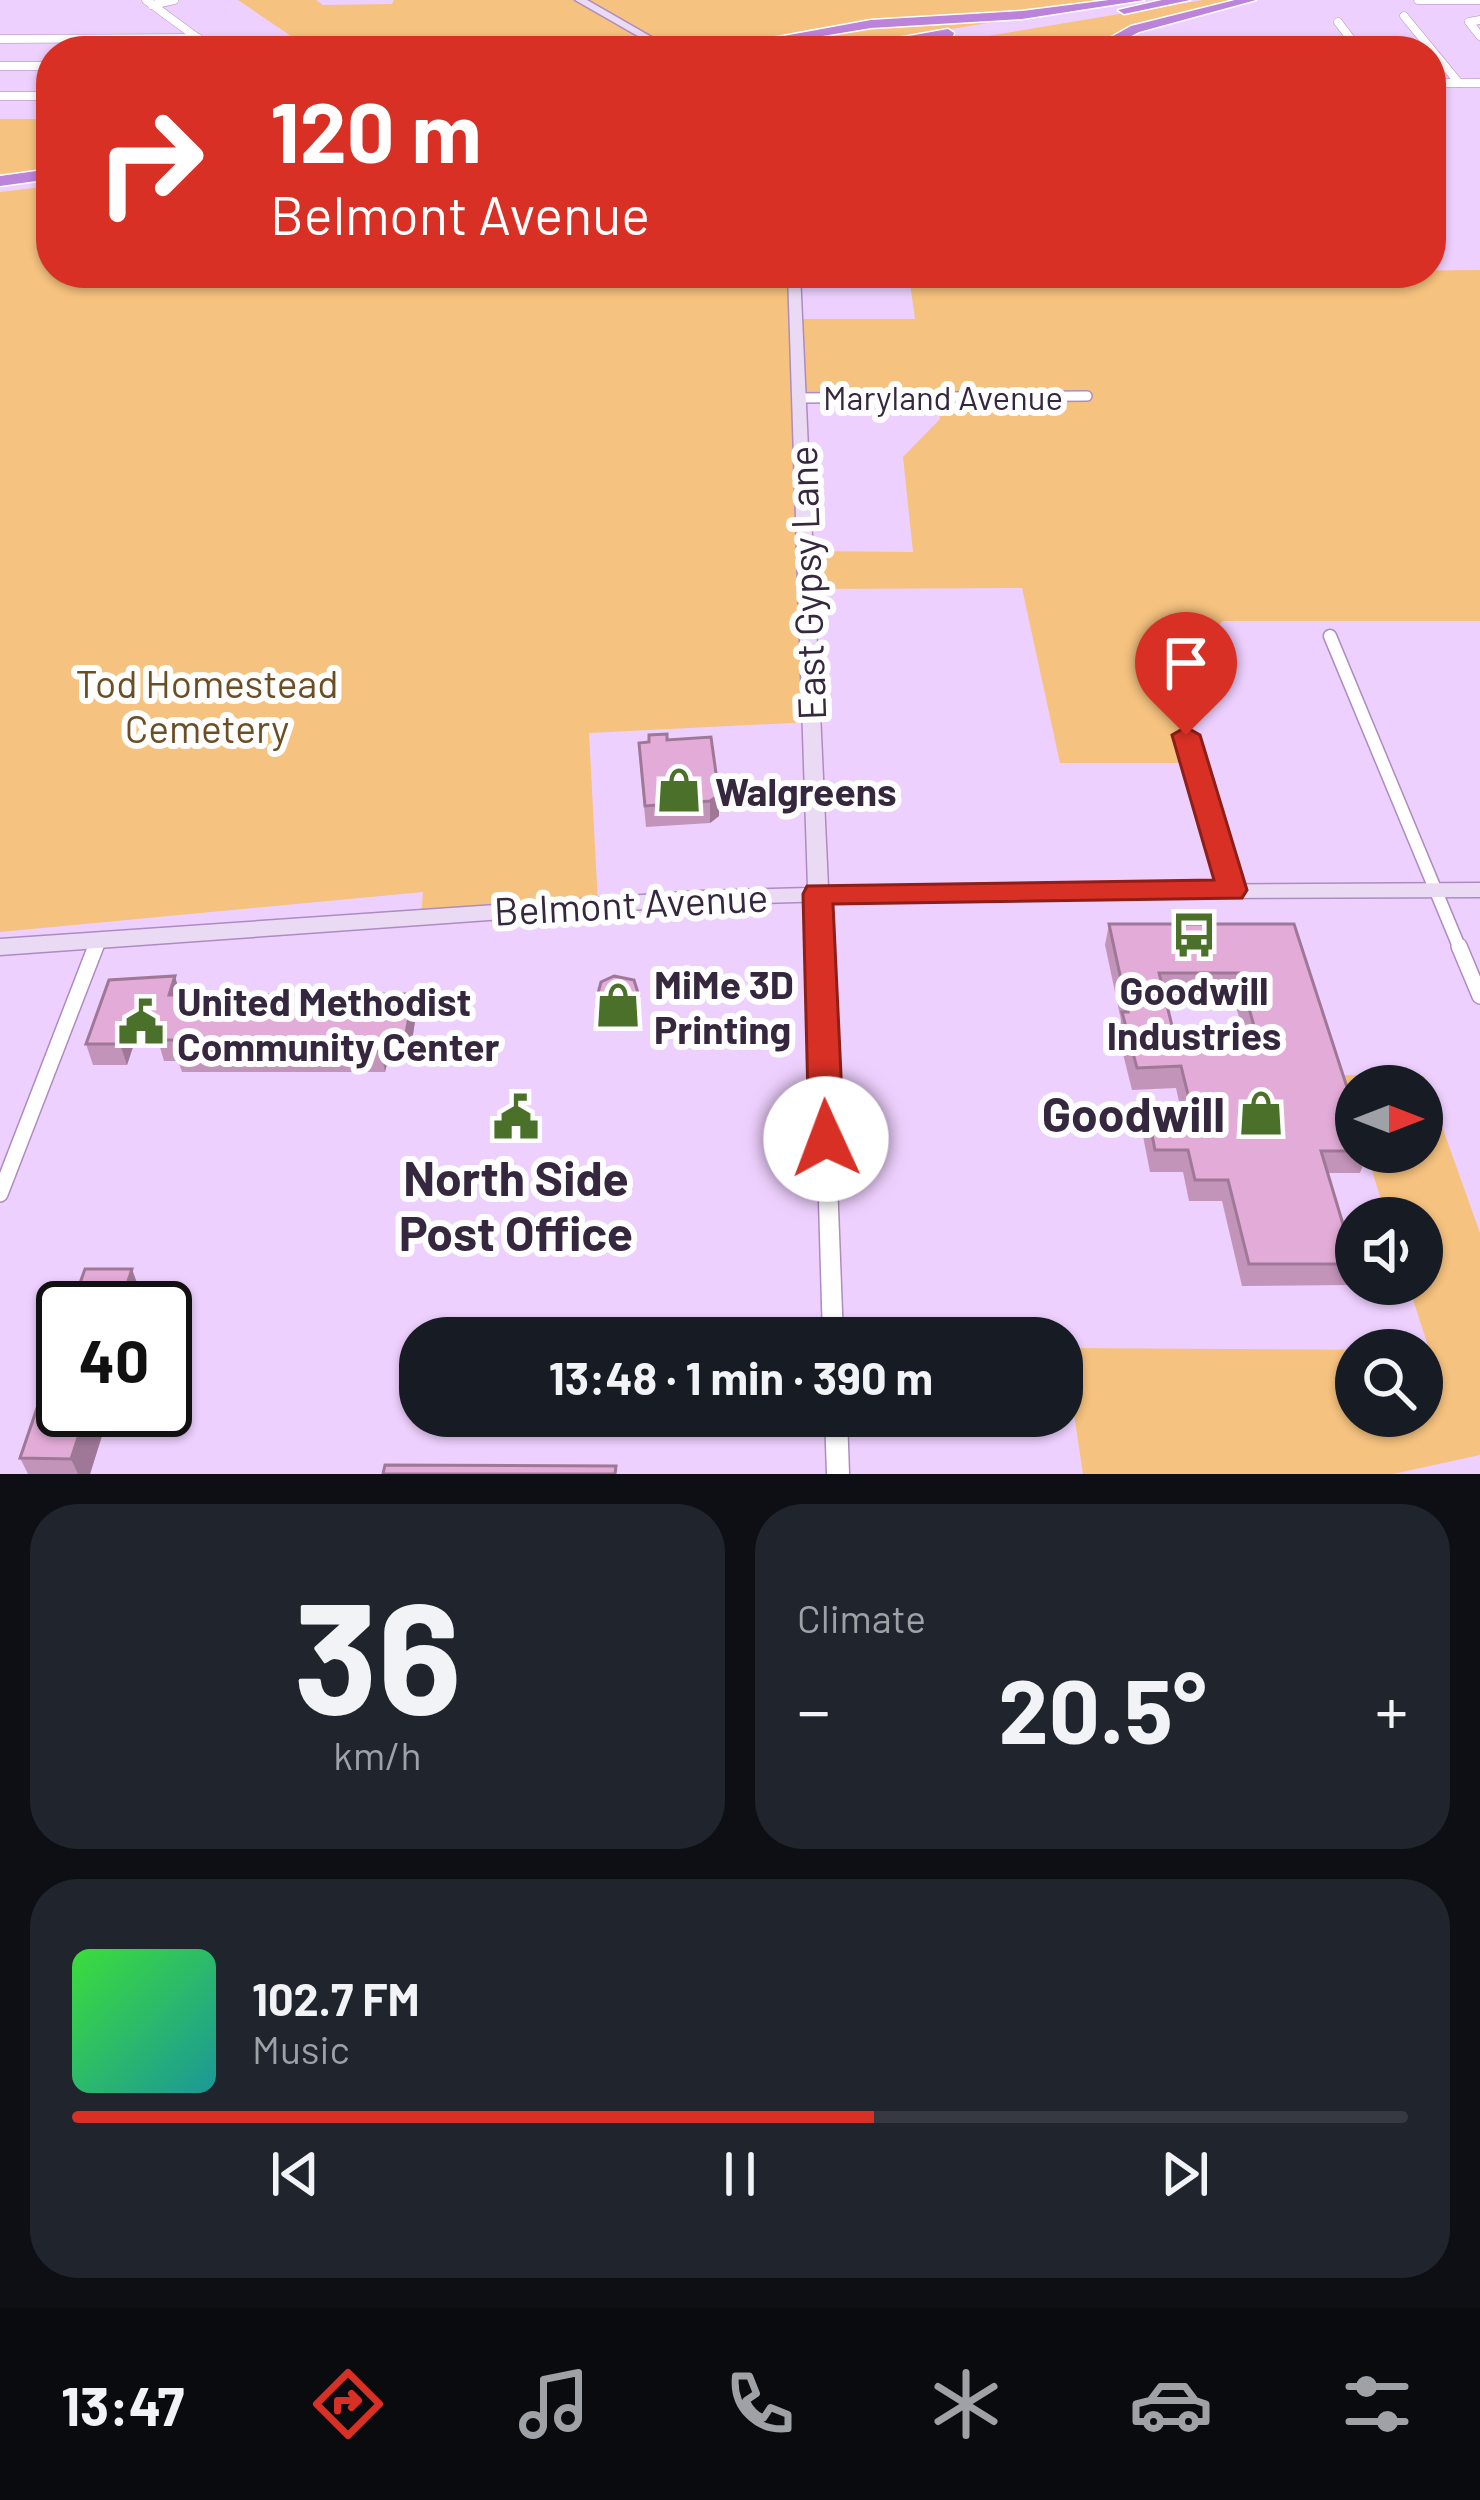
<!DOCTYPE html>
<html lang="en">
<head>
<meta charset="utf-8">
<style>
	body { margin:0; font-family:Barlow,sans-serif; background:#20242c; color:#f1f3f6; height:100vh; display:flex; flex-direction:column; font-size:45px; white-space:nowrap }
	* { box-sizing:border-box; margin:0 }
	p { font-size:39px; color:#9ea1a6 }
	.icon { flex:none; width:66px; height:66px; fill:none; stroke:currentColor; stroke-width:2; stroke-linecap:round; stroke-linejoin:round }
	.map { position:relative; height:1474px; overflow:hidden }
	.drawer { display:flex; flex-direction:column; gap:30px; padding:30px; background:#0d0f14; flex:1 }
	.drawer>* { flex:none }
	.top-card { position:absolute; left:36px; top:36px; width:1410px; height:252px; border-radius:48px; box-shadow:0 3px 9px #0004; background:#d93025; color:#fff; overflow:hidden }
	.needle { width:78px; rotate:90deg }
	.tools { position:absolute; left:1335px; top:1065px; display:grid; gap:24px }
	.tools a { display:grid; place-items:center; width:108px; height:108px; border-radius:50%; background:#171b24; box-shadow:0 3px 9px #0004; font-size:60px }
	.speed { position:absolute; left:36px; top:1281px; display:flex; gap:24px; font-size:60px; font-weight:700; text-align:center }
	.speed>* { display:grid; place-content:center; width:156px; height:156px; border-radius:50%; background:#171b24; box-shadow:0 3px 9px #0004; line-height:1 }
	.speed .limit { border:6px solid #111; border-radius:18px; background:#fff; color:#111 }
	.pin { position:absolute; display:grid; place-items:center; width:102px; height:102px; color:#fff; margin:-123px -51px; border-radius:50% 50% 50% 0; rotate:-45deg; box-shadow:0 0 12px #0007 }
	.pin .icon { rotate:45deg }
	.me { position:absolute; width:132px; margin:-66px; rotate:358deg; stroke-linejoin:round; filter:drop-shadow(0 0 9px #0008) }
	.turn { display:flex; align-items:center; gap:42px; height:252px; padding:0 36px; font-size:54px }
	.turn .icon { width:156px; height:156px; stroke-width:2.5 }
	.turn b { display:block; font-size:84px; line-height:102px }
	.big { font-size:90px; font-weight:700; line-height:1.1 }
	.drawer .card { flex:1; display:flex; flex-direction:column; justify-content:center; gap:18px; min-width:0; padding:0 42px; border-radius:48px; background:#20242c }
	.drawer .dial { align-items:center; gap:0 }
	.dial b { font-size:156px; line-height:1 }
	.song { display:flex; align-items:center; gap:36px }
	.cover { width:144px; height:144px; border-radius:18px; background:linear-gradient(135deg,hsl(120 70% 55%),hsl(180 70% 35%)) }
	.played { height:12px; border-radius:6px; background:linear-gradient(90deg,#d93025 60%,#363941 60%) }
	.keys { display:flex; justify-content:space-around; direction:ltr }
	.heat { display:flex; justify-content:space-between; align-items:center; font-size:66px; direction:ltr }
	.drawer .tiles { flex:1; display:grid; gap:30px; grid-template-columns:1fr 1fr }
	.card:last-child { grid-column:span 2 }
	.trip { position:absolute; left:399px; top:1317px; width:684px; height:120px; border-radius:48px; background:#171b24; box-shadow:0 3px 9px #0004; font-weight:700; line-height:120px; text-align:center }
	.dock { display:flex; height:192px; justify-content:space-around; align-items:center; background:#090b0e; color:#9ea1a6 }
	.dock .icon { width:84px; height:84px }
	.dock .active { color:#d93025 }
	.dock b { font-size:54px; color:#f1f3f6 }
	.map>svg:first-child { display:block }
	.green { fill:#f5c27f; fill-rule:evenodd }
	.lines { fill:none; stroke-linecap:round; stroke-linejoin:round }
	.minor-far3-casing { stroke:#ae8bc1; stroke-width:9 }
	.minor-far2-casing { stroke:#ae8bc1; stroke-width:12 }
	.minor-far1-casing { stroke:#ae8bc1; stroke-width:15 }
	.minor-casing { stroke:#ae8bc1; stroke-width:18 }
	.tertiary-casing { stroke:#ae8bc1; stroke-width:3 }
	.secondary-casing { stroke:#ae8bc1; stroke-width:3 }
	.motorway-casing { stroke:#fff; stroke-width:3 }
	.minor-far3 { stroke:#fff; stroke-width:8 }
	.minor-far2 { stroke:#fff; stroke-width:9 }
	.minor-far1 { stroke:#fff; stroke-width:12 }
	.minor { stroke:#fff; stroke-width:15 }
	.tertiary { fill:#fff; fill-rule:evenodd }
	.secondary { fill:#ebdaf4; fill-rule:evenodd }
	.motorway { fill:#bc83da; fill-rule:evenodd }
	.wall { fill:#c394ba; fill-rule:evenodd }
	.shaded-wall { fill:#9f7897 }
	.building { fill:#e3acd8; stroke:#9f7897; stroke-width:3; fill-rule:evenodd }
	.route { fill:#d93025; stroke:#8d1f18; stroke-width:3 }
	.labels { text-anchor:middle; dominant-baseline:central; stroke-width:12; stroke-linejoin:round; paint-order:stroke }
	.far-street-label { font-size:33px; fill:#35273d; stroke:#fefefe }
	.street-label { font-size:39px; fill:#35273d; stroke:#fefefe }
	.park-label { font-size:39px; fill:#6b4e24; stroke:#fefefe }
	.poi-label { font-size:39px; font-weight:bold; fill:#35273d; stroke:#fefefe; text-anchor:start }
	.near-poi-label { font-size:48px; font-weight:bold; fill:#35273d; stroke:#fefefe; text-anchor:end }
</style>
</head>
<body>
<div class="map">
<svg width="1480" height="1474" viewBox="0 0 1480 1474">
	<rect width="100%" height="100%" fill="#eed0fe"/>
	<!-- green -->
	<g class="green">
		<path d="M 238,0 L 316,0 L 323,5 L 392,4 L 394,0 L 1121,0 C 987,17 853,21 720,46 C 698,50 677,45 657,51 L 313,51 Z"/>
		<polygon points="1203,0 1243,0 1109,39 1089,51 899,51"/>
		<polygon points="1026,17 812,51 721,51 878,26"/>
		<polygon points="0,119 51,119 51,168 0,175"/>
		<path d="M 51,186 L 51,273 L 794,273 L 796,319 L 915,319 L 909,276 L 1480,270 L 1480,621 L 1223,621 L 1185,657 L 1186,735 L 1194,763 L 1060,763 L 1022,588 L 807,589 L 811,722 L 589,733 L 598,904 L 421,915 L 423,892 L 0,932 L 0,192 ZM 936,396 L 940,419 L 903,457 L 913,552 L 805,551 L 800,398 Z"/>
		<polygon points="1342,1075 1424,1076 1480,1233 1480,1455 1393,1474 1083,1474 1064,1348 1388,1350 1356,1350 1356,1416 1422,1416 1422,1350 1429,1349 1408,1284 1422,1284 1422,1218 1387,1218 1366,1152 1422,1152 1422,1086 1356,1086 1356,1119"/>
	</g>
	<g class="lines">
		<!-- minor-far3 casing -->
		<g class="minor-far3-casing">
			<g id="minor-far3">
				<polyline points="146,0 215,51"/>
				<polyline points="1418,0 1480,0"/>
				<polyline points="152,5 174,0"/>
				<polyline points="1404,16 1459,83"/>
				<polyline points="1480,20 1469,22 1480,36"/>
				<polyline points="1338,22 1360,51"/>
				<polyline points="0,39 198,38"/>
				<polyline points="0,66 51,66"/>
				<polyline points="1431,83 1480,83"/>
				<polyline points="0,96 51,96"/>
			</g>
		</g>
		<!-- minor-far2 casing -->
		<g class="minor-far2-casing">
			<polyline id="minor-far2" points="799,398 1087,396"/>
		</g>
		<!-- minor-far1 casing -->
		<g class="minor-far1-casing">
			<g id="minor-far1">
				<polyline points="1330,636 1460,949"/>
				<polyline points="1186,735 1232,890"/>
				<polyline points="95,949 99,939"/>
			</g>
		</g>
		<!-- minor casing -->
		<g class="minor-casing">
			<g id="minor">
				<polyline points="1459,946 1480,996"/>
				<polyline points="0,1194 96,946"/>
			</g>
		</g>
		<!-- tertiary casing -->
		<g class="tertiary-casing">
			<g id="tertiary">
				<polygon points="818,888 824,890 826,894 843,1338 823,1338 810,894 812,890"/>
				<polygon points="825,1416 847,1416 849,1474 827,1474"/>
			</g>
		</g>
		<!-- secondary casing -->
		<g class="secondary-casing">
			<g id="secondary">
				<polygon points="575,0 587,0 676,51 664,51"/>
				<polygon points="788,273 800,273 828,887 1480,883 1480,897 896,899 700,905 0,955 0,939 700,891 808,888"/>
			</g>
		</g>
		<!-- motorway casing -->
		<g class="motorway-casing">
			<g id="motorway">
				<polygon points="1109,0 1144,0 1022,19 871,28 732,51 701,51 871,20 1022,11"/>
				<polygon points="1162,0 1190,0 1124,14 1118,10"/>
				<polygon points="1235,0 1256,0 1139,32 1103,51 1086,51 1131,26"/>
				<polygon points="948,29 954,33 953,36 857,51 825,51"/>
				<polygon points="51,169 51,179 0,186 0,176"/>
			</g>
		</g>
		<!-- minor-far3 -->
		<use href="#minor-far3" class="minor-far3"/>
		<!-- minor-far2 -->
		<use href="#minor-far2" class="minor-far2"/>
		<!-- minor-far1 -->
		<use href="#minor-far1" class="minor-far1"/>
		<!-- minor -->
		<use href="#minor" class="minor"/>
		<!-- tertiary -->
		<use href="#tertiary" class="tertiary"/>
		<!-- secondary -->
		<use href="#secondary" class="secondary"/>
		<!-- motorway -->
		<use href="#motorway" class="motorway"/>
	</g>
	<!-- wall -->
	<g class="wall">
		<polygon points="667,740 719,795 719,816 710,823 646,827 640,764"/>
		<path d="M 1109,924 L 1294,924 L 1368,1152 L 1360,1173 L 1328,1173 L 1355,1264 L 1347,1285 L 1242,1286 L 1222,1201 L 1189,1201 L 1183,1172 L 1150,1172 L 1143,1136 L 1148,1114 L 1182,1115 L 1176,1088 L 1132,1090 L 1118,1034 L 1121,1020 L 1105,945 ZM 1165,995 L 1233,995 L 1247,1047 L 1177,1046 Z"/>
		<polygon points="181,995 416,1015 409,1060 388,1060 385,1072 182,1072 178,1061 164,1061 159,1044 134,1044 127,1065 93,1065 86,1044"/>
		<polygon points="597,997 639,1007 628,1018 628,1026 612,1027 611,1018 598,1008"/>
		<polygon points="63,1410 110,1410 90,1474 28,1474 20,1458"/>
	</g>
	<!-- shaded-wall -->
	<g class="shaded-wall">
		<polygon points="719,795 719,816 710,823 710,801"/>
		<polygon points="175,976 181,997 169,995"/>
		<polygon points="413,994 416,1015 409,1060 405,1039"/>
		<polygon points="639,996 639,1007 628,1018 628,1007"/>
		<polygon points="127,1024 134,1044 127,1065 120,1044"/>
		<polygon points="384,1039 388,1060 385,1072 381,1051"/>
		<polygon points="132,1269 144,1302 142,1308 119,1308"/>
		<polygon points="87,1410 110,1410 90,1474 78,1474 71,1459"/>
	</g>
	<!-- building -->
	<g class="building">
		<polygon points="667,734 667,740 711,737 719,795 710,801 645,806 639,743 649,742 649,735"/>
		<path d="M 1109,924 L 1294,924 L 1356,1115 L 1356,1151 L 1321,1151 L 1355,1264 L 1249,1264 L 1228,1180 L 1195,1180 L 1188,1150 L 1155,1150 L 1148,1114 L 1193,1115 L 1181,1066 L 1137,1068 L 1122,1012 L 1128,1012 ZM 1159,973 L 1239,973 L 1260,1047 L 1177,1046 Z"/>
		<polygon points="175,976 169,995 413,994 405,1039 384,1039 381,1051 175,1051 179,1040 157,1040 162,1024 127,1024 120,1044 86,1044 109,980"/>
		<polygon points="614,976 634,980 639,996 628,1007 628,1015 611,1016 611,1008 597,997 601,982"/>
		<polygon points="85,1269 132,1269 119,1308 71,1308"/>
		<polygon points="63,1332 63,1410 87,1410 71,1459 20,1458"/>
		<polygon points="385,1465 616,1466 615,1474 383,1474"/>
	</g>
	<!-- route -->
	<polygon class="route" points="1186,727 1200,735 1247,890 1242,898 833,904 844,1139 839,1149 826,1153 814,1149 809,1139 803,894 807,886 1214,880 1172,735"/>
	<!-- icons -->
	<defs>
		<g id="shop-bare" transform="scale(3.6)"><path d="M-5-2.5h2.3a2.7 3.5 0 0 1 5.4 0H5L5.5 6h-11ZM-1.5-2.5h3a1.5 2.3 0 0 0-3 0Z" fill="#4a702a" stroke="#fefefe" stroke-width="2.5" paint-order="stroke"/></g>
		<g id="bus-bare" transform="scale(3.6)"><path d="M-5-6H5V4H4V6H2V4H-2V6H-4V4H-5ZM-3.5-4V0h7V-4ZM-3.5 1.2v1.5H-2V1.2ZM2 1.2v1.5H3.5V1.2Z" fill="#4a702a" stroke="#fefefe" stroke-width="2.5" paint-order="stroke"/></g>
		<g id="civic-bare" transform="scale(3.6)"><path d="M-.6-6.5H3V-4.5H.6V-3L4-1V1h2V6H-6V1h2V-1L-.6-3ZM-1.2 2.5V6h2.4V2.5Z" fill="#4a702a" stroke="#fefefe" stroke-width="2.5" paint-order="stroke"/></g>
	</defs>
	<g fill-rule="evenodd">
		<use href="#shop-bare" x="679" y="790"/>
		<use href="#bus-bare" x="1194" y="935"/>
		<use href="#shop-bare" x="618" y="1005"/>
		<use href="#civic-bare" x="141" y="1022"/>
		<use href="#shop-bare" x="1261" y="1113"/>
		<use href="#civic-bare" x="516" y="1117"/>
	</g>
	<g class="labels">
		<!-- far-street labels -->
		<g class="far-street-label">
			<text x="943" y="397">Maryland Avenue</text>
		</g>
		<!-- street labels -->
		<g class="street-label">
			<text transform="translate(806 583) rotate(-92)">East Gypsy Lane</text>
			<text transform="translate(631 903) rotate(-3)">Belmont Avenue</text>
		</g>
		<!-- park labels -->
		<g class="park-label">
			<text x="207" y="682">Tod Homestead<tspan x="207" dy="45">Cemetery</tspan></text>
		</g>
		<!-- poi labels -->
		<g class="poi-label">
			<text x="715" y="790">Walgreens</text>
			<text x="654" y="983">MiMe 3D<tspan x="654" dy="45">Printing</tspan></text>
			<text x="1194" y="989" text-anchor="middle">Goodwill<tspan x="1194" dy="45">Industries</tspan></text>
			<text x="177" y="1000">United Methodist<tspan x="177" dy="45">Community Center</tspan></text>
		</g>
		<!-- near-poi labels -->
		<g class="near-poi-label">
			<text x="1225" y="1113">Goodwill</text>
			<text x="516" y="1177" text-anchor="middle">North Side<tspan x="516" dy="55">Post Office</tspan></text>
		</g>
	</g>
</svg>
<div class="tools">
<a><svg class="needle" viewBox="-14 -14 28 28"><path d="M0-13l5 13h-10z" fill="#e53935"/><path d="M0 13l5-13h-10z" fill="#9ea1a6"/></svg></a>
<a><svg class="icon" aria-label="sound" viewBox="0 0 24 24"><path d="M4 9h4l5-4v14l-5-4H4zM17 9q2 3 0 6"/></svg></a>
<a><svg class="icon" aria-label="search" viewBox="0 0 24 24"><circle cx="10" cy="10" r="6"/><path d="M15 15l6 6"/></svg></a>
</div>
<div class="speed"><div class="limit">40</div></div>
<div class="pin" style="left:1186px;top:735px;background:#d93025"><svg class="icon" aria-label="arrive" viewBox="0 0 24 24"><path d="M6 21V4h12l-3 4 3 4H6"/></svg></div>
<svg class="me" style="left:826px;top:1139px" viewBox="-20 -20 40 40"><circle r="19" fill="#fff"/><path d="M0-13L10 11 0 6-10 11z" fill="#d93025"/></svg>
<div class="trip">13:48 · 1 min · 390 m</div>
<div class="top-card">
<div class="turn"><svg class="icon" aria-label="right" viewBox="0 0 24 24"><path d="M7 20v-9h11M14 6l5 5-5 5"/></svg><div><b>120 m</b>Belmont Avenue</div></div>
</div>
</div>
<section class="drawer">
<div class="tiles">
<div class="card dial"><b>36</b><p>km/h</p></div>
<div class="card"><p>Climate</p>
<div class="heat"><a>−</a><b class="big">20.5°</b><a>+</a></div>
</div>
<div class="card">
<div class="song"><i class="cover"></i><div><b>102.7 FM</b><p>Music</p></div></div>
<div class="played"></div>
<div class="keys"><svg class="icon" aria-label="previous" viewBox="0 0 24 24"><path d="M18 5L8 12l10 7zM5 5v14"/></svg><svg class="icon" aria-label="pause" viewBox="0 0 24 24"><path d="M8 5v14M16 5v14"/></svg><svg class="icon" aria-label="next" viewBox="0 0 24 24"><path d="M6 5l10 7-10 7zM19 5v14"/></svg></div>
</div>
</div>
</section>
<nav class="dock">
<b>13:47</b>
<svg class="icon active" aria-label="directions" viewBox="0 0 24 24"><path d="M12 3l9 9-9 9-9-9zM9 14v-3h6M13 9l2 2-2 2"/></svg>
<svg class="icon" aria-label="music" viewBox="0 0 24 24"><path d="M9 18V5l10-2v13"/><circle cx="6" cy="18" r="3"/><circle cx="16" cy="16" r="3"/></svg>
<svg class="icon" aria-label="phone" viewBox="0 0 24 24"><path d="M5 4h4l2 5-3 2q2 4 5 5l2-3 5 2v4C11 20 4 13 5 4z"/></svg>
<svg class="icon" aria-label="climate" viewBox="0 0 24 24"><path d="M12 3v18M4 7l16 10M4 17L20 7"/></svg>
<svg class="icon" aria-label="car" viewBox="0 0 24 24"><path d="M5 17H2v-5l4-1 3-4h7l3 4 3 1v5h-3M9 17h6M6 11h13"/><circle cx="7" cy="17" r="2"/><circle cx="17" cy="17" r="2"/></svg>
<svg class="icon" aria-label="filters" viewBox="0 0 24 24"><path d="M4 7h16M4 17h16"/><circle cx="9" cy="7" r="2"/><circle cx="15" cy="17" r="2"/></svg>
</nav>
</body>
</html>
